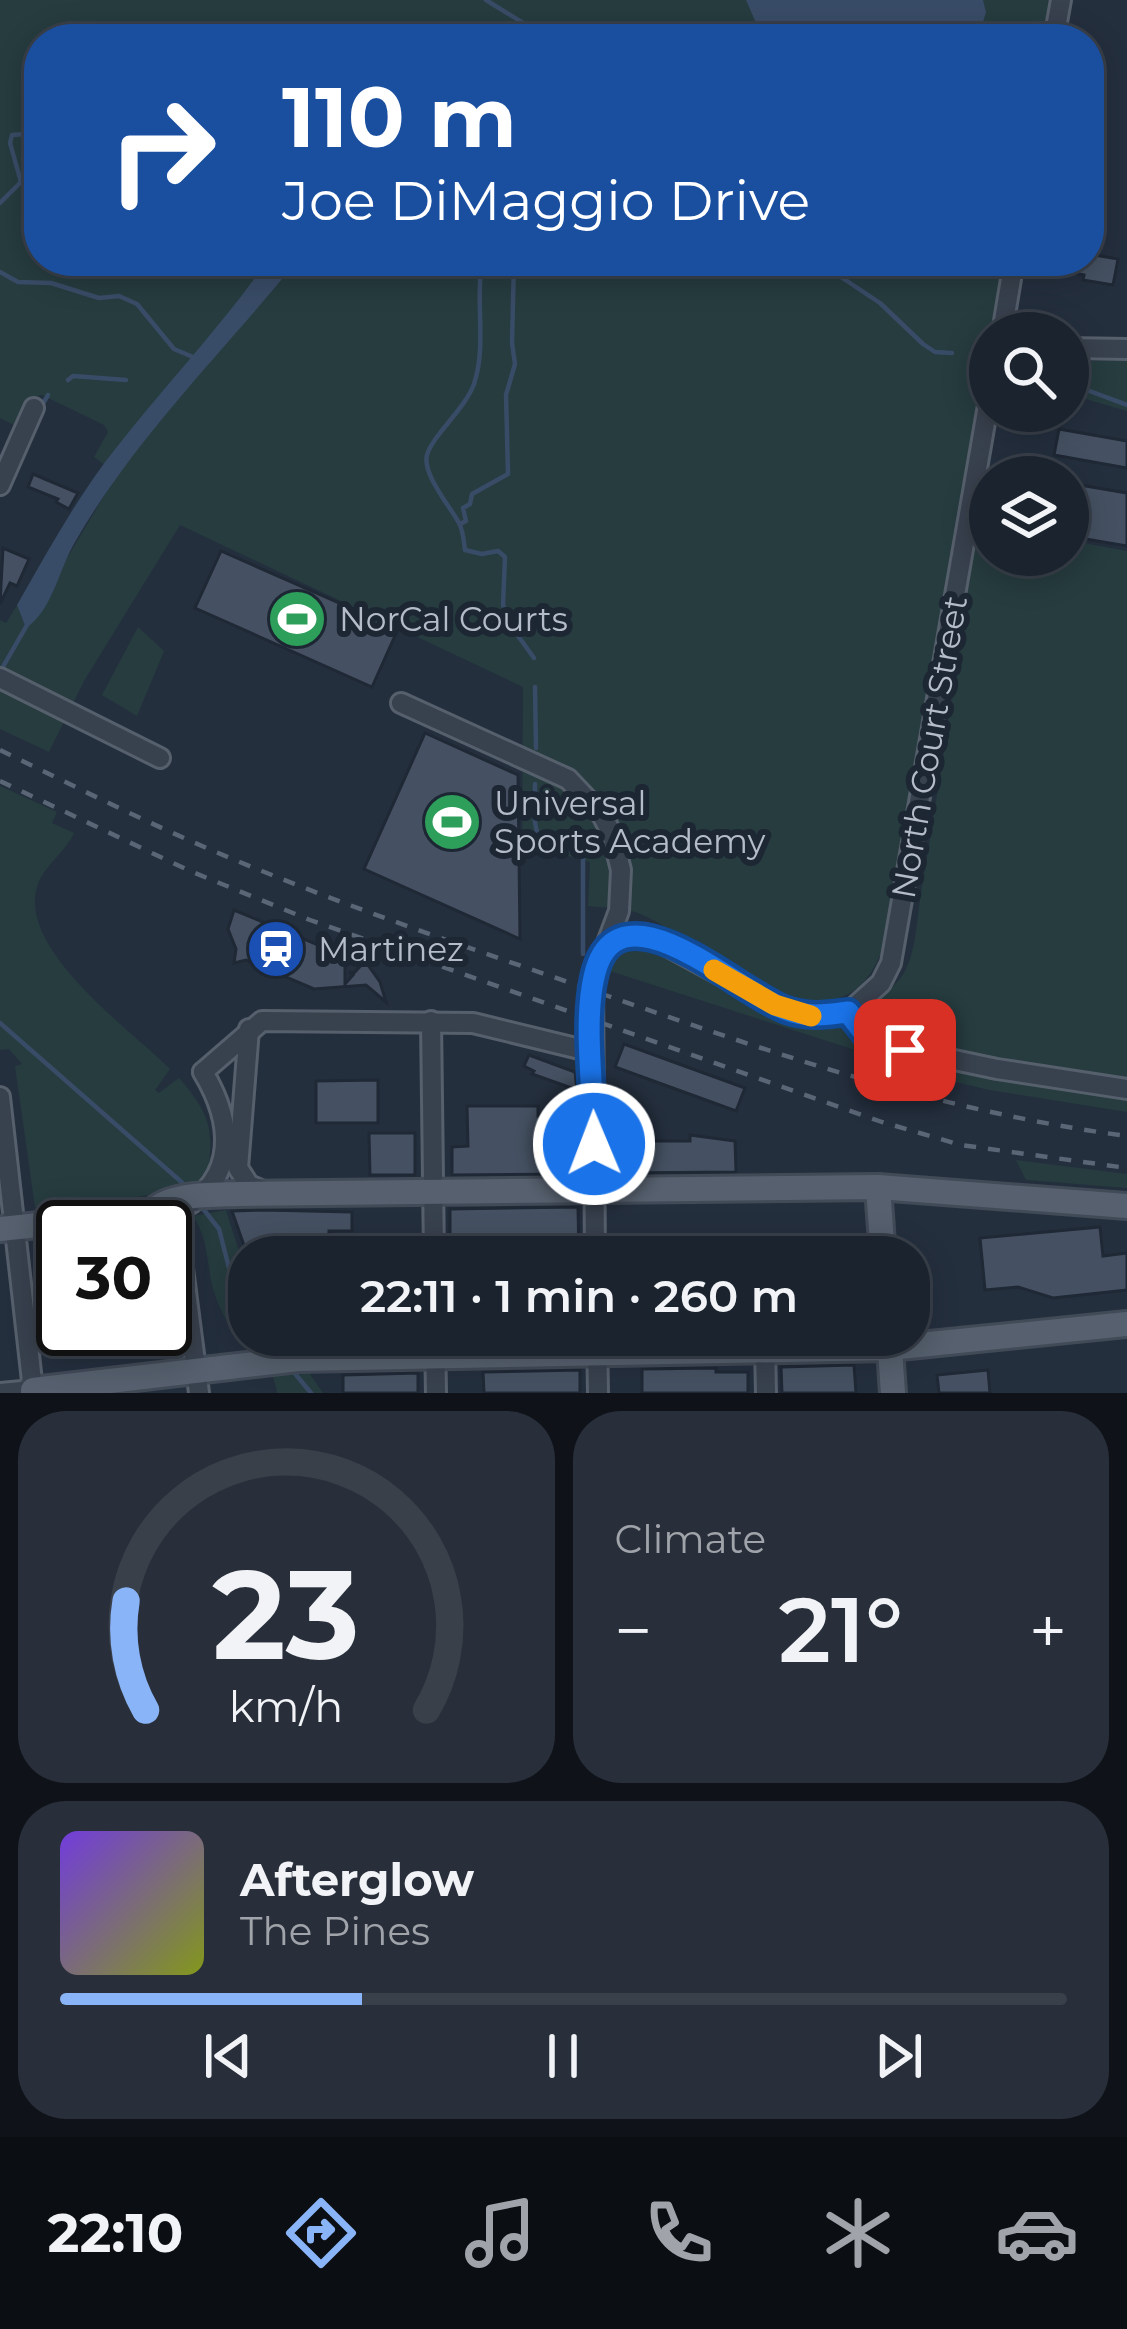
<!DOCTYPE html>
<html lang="en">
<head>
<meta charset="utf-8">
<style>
	body { margin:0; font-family:Montserrat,sans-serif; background:#282f3a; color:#f1f3f6; height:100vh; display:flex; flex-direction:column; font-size:45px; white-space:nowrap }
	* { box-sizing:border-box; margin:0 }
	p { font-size:39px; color:#a0a4aa }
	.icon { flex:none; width:66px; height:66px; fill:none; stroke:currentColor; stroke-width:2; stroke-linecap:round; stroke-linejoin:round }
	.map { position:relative; height:1393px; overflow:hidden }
	.details { display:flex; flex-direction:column; gap:18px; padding:18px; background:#0f1319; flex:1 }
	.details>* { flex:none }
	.top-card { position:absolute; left:24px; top:24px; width:1080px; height:252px; border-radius:48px; box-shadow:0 6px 30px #0003,0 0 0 3px #39404a; background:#1a4fa0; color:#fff; overflow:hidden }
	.buttons { position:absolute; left:969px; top:312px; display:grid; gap:24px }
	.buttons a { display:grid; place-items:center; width:120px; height:120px; border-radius:50%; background:#1b232e; box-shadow:0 6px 30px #0003,0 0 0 3px #39404a; font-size:60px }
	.speed { position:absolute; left:36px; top:1200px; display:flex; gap:24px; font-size:60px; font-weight:700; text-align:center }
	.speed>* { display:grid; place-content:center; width:156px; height:156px; border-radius:50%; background:#1b232e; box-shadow:0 6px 30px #0003,0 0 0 3px #39404a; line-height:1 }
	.speed .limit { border:6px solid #111; border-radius:18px; background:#fff; color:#111 }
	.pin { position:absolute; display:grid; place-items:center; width:102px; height:102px; color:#fff; margin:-51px; border-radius:24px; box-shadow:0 6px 18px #0006 }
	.me { position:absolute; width:132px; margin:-66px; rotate:359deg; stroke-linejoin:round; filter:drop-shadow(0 0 9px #0008) }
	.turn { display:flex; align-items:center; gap:42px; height:252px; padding:0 60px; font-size:54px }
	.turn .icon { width:156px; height:156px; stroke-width:2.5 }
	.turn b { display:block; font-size:84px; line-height:102px }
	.big { font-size:90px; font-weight:600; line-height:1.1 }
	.details .card { flex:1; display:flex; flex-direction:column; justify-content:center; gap:18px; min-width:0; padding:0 42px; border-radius:48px; background:#282f3a }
	.details .dial { align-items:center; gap:0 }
	.dial svg { height:312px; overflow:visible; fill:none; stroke:#39404a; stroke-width:7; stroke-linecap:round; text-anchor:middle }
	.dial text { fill:#f1f3f6; stroke:none }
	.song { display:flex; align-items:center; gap:36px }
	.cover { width:144px; height:144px; border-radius:18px; background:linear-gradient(135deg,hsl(260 70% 55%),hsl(70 70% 35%)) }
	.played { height:12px; border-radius:6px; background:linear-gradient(90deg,#8ab4f8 30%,#39404a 30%) }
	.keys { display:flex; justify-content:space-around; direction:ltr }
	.heat { display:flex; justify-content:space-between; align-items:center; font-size:66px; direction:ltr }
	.details .tiles { flex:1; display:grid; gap:18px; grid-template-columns:1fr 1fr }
	.card:last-child { grid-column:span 2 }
	.trip { position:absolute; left:228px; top:1236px; width:702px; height:120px; border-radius:48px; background:#1b232e; box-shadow:0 6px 30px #0003,0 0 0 3px #39404a; font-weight:600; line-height:120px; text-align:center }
	.tab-bar { display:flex; height:192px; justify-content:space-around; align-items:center; background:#0b0e12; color:#a0a4aa }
	.tab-bar .icon { width:84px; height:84px }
	.tab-bar .selected { color:#8ab4f8 }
	.tab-bar b { font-size:54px; color:#f1f3f6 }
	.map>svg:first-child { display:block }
	.green { fill:#263c3f }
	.water { fill:#394c67 }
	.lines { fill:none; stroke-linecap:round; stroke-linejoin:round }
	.stream { stroke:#394c67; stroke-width:4.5 }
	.building { fill:#455162; stroke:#1f2835; stroke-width:3 }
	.minor-casing { stroke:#565f6c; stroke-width:24 }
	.major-casing { stroke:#414a57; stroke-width:30 }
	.minor { stroke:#38414e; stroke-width:18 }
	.major { stroke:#56606e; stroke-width:24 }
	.rail { stroke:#5a6575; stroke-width:4.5; stroke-dasharray:12 12; stroke-linecap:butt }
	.route-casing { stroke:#114b97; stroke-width:30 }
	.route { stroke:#1a73e8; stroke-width:21 }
	.slow { stroke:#f59e0b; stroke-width:21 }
	.labels { text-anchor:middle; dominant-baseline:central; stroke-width:12; stroke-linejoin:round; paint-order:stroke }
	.poi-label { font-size:33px; fill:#b4bcc9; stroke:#1d2633; text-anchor:start }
	.street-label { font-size:33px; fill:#b4bcc9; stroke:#1d2633 }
</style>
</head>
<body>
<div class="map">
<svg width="1127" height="1393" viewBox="0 0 1127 1393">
	<rect width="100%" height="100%" fill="#242f3e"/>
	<!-- green -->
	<g class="green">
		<path d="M 0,0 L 1053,0 L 1044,39 L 39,39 L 39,261 L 1006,261 L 890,925 C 852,1082 723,952 643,915 C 627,907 605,908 588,906 L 590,862 L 522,843 L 523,687 L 180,525 L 84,681 L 49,752 L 0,729 L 0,620 L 6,623 L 17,605 L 26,627 L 117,474 L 94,457 L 108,432 L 104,425 L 42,395 L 28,399 L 18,427 L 0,418 Z"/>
		<polygon points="1068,361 1127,361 1127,411 1068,394"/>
		<path d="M 975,522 L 990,525 L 990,555 L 1068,555 L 1068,540 L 1127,551 L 1127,1112 L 989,1090 L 890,1066 L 883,1059 L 610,971 C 616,955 627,945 644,945 C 696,962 745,1017 799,1026 C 838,1032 879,1006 902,976 C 917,955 917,912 922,887 C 943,765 960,644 975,522 Z"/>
		<polygon points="138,627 164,651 137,716 102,695"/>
		<path d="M 0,786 L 57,812 L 52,823 L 74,833 C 65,853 43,866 37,887 C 18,950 131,1030 170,1069 L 155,1090 L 159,1093 L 179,1078 C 200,1102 213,1121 210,1153 C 209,1162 210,1172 202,1178 C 173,1199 73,1203 35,1207 L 15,1066 L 22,1064 L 9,1049 L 0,1050 Z"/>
		<polygon points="1016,1160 1127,1174 1127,1188 1026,1180"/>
		<path d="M 226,1210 L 249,1283 L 249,1335 L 268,1335 L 308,1371 L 323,1393 L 277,1393 C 274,1367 257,1357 240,1340 C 231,1331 221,1311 216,1298 C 206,1272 210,1240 193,1216 Z"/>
	</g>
	<!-- water -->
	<g class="water">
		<polygon points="746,0 983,0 986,12 978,39 763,39"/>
		<path d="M 267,261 L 297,261 C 222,353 134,439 75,542 C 59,569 52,611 26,628 L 17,605 C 48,551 77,497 116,448 C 165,385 221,327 267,261 Z"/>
	</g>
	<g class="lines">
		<!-- stream -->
		<g class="stream">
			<polyline points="486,0 549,39"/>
			<polyline points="21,182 39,196"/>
			<polyline points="0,203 21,182 10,143 12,135 39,133"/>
			<path d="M 482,261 C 475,301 487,345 474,384 C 465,409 432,436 427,455 C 422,474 451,508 459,523 C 463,530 464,542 465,550 L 482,554 L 498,551 L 505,557 L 503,605 L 511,626 L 534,658"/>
			<polyline points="817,261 880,303 923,344 935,352 952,353"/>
			<polyline points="0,272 18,282 51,283 99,298 119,296 137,304 174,349 193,357"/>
			<polyline points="68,380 73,376 126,380"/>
			<polyline points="1068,383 1127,405"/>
			<polyline points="41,407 48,395"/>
			<polyline points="460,524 466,521 463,508 470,504 472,494 508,474 506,395 515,364 512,343 514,261"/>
			<polyline points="0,672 27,625"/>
			<polyline points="535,687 536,748"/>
			<path d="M 535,784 C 535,812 529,834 552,853 L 572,850 L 583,854 L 583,954"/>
			<polyline points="0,1023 186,1186"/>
			<polyline points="200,1205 219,1229 244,1326 249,1331"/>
			<polyline points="253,1335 270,1351"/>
			<polyline points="292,1370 311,1393"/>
		</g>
	</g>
	<!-- building -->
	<g class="building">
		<polygon points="1089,254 1118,259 1113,285 1083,280 1084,275 1068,272 1070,261 1089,261"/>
		<polygon points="1059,429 1127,441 1127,468 1054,455"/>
		<polygon points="33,474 78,493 69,509 56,502 58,499 28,487"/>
		<polygon points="1068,483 1127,493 1127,546 1068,536"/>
		<polygon points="3,548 29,559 17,586 10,583 0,604"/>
		<polygon points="221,551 398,629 372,687 195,608"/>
		<polygon points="425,733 518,775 520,939 364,869"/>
		<polygon points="234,910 323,947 345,948 345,984 353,975 349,972 354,973 365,961 380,982 386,1002 366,985 314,989 246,960 234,963 236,949 228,929"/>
		<polygon points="624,1044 745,1088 736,1111 615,1067"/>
		<polygon points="529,1055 575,1072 577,1090 532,1074 534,1071 524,1066"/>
		<polygon points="378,1080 378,1123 316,1123 316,1081"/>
		<polygon points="467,1106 538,1106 538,1116 545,1116 545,1125 577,1125 575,1169 571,1174 452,1175 452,1147 468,1146"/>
		<polygon points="613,1119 652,1126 652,1141 690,1141 690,1135 735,1141 736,1172 612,1173"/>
		<polygon points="369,1133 415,1133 415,1175 370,1175"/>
		<polygon points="578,1207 579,1257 450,1257 450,1209"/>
		<polygon points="262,1210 352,1212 352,1231 329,1231 329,1257 248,1257 232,1211"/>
		<polygon points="1100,1227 1103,1256 1127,1253 1127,1290 1053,1298 1018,1287 985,1290 980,1238"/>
		<polygon points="854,1365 856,1393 782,1393 781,1367"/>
		<polygon points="716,1368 716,1372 748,1372 748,1393 642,1393 642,1369"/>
		<polygon points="580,1370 580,1393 484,1393 483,1372"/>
		<polygon points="988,1370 990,1393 939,1393 937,1375"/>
		<polygon points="418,1373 418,1393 343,1393 343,1375"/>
	</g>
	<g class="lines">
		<!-- minor casing -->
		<g class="minor-casing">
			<g id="minor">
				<polyline points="1054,39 1061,0"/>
				<polyline points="1002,333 1014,261"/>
				<polyline points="1068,348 1127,349"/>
				<polyline points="0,485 34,408"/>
				<polyline points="0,678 160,758"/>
				<polyline points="401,703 568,779 602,815 612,834 621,870 619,911 593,980 595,1257"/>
				<polyline points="607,947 625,935 645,934 787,1011 812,1016 849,1012 862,1033 883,1045 997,1069 1127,1089"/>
				<polyline points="849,1012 881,983 891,963 990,394"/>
				<polyline points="431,1021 434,1257"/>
				<polyline points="249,1029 238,1168 249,1185 263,1191"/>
				<polyline points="203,1072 262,1021 473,1023 592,1052"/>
				<polyline points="0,1097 33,1390 0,1393"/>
				<polyline points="151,1213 178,1229 199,1393"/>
				<path d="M 178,1229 L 182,1209 C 238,1177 233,1122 203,1072"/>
				<polyline points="435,1335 436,1393"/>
				<polyline points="597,1335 598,1393"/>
				<polyline points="765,1348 766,1393"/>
			</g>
		</g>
		<!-- major casing -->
		<g class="major-casing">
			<g id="major">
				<polyline points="878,1187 883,1257"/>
				<path d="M 0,1229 L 151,1213 C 169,1193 212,1195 238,1194 L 878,1187 L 1127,1206"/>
				<polyline points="889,1335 893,1393"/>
				<polyline points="33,1393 33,1390 298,1359 890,1348 1127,1324"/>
			</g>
		</g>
		<!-- minor -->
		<use href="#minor" class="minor"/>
		<!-- major -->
		<use href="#major" class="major"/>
		<!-- rail -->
		<g class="rail">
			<path d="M 0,750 C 84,791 169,834 257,869 C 372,916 491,955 608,996 C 781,1056 944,1112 1127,1136"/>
			<polyline points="0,781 190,871 310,920 882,1122 961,1145 1127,1168"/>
		</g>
	</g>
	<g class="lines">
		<!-- route casing -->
		<g class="route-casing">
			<path id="route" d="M 594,1144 C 594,1093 583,1025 594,977 C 616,876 736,991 784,1009 C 806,1018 826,1015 848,1012 L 868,1038 L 905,1050"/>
		</g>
		<!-- route -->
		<use href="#route" class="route"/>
		<!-- slow -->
		<polyline class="slow" points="714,970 775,1005 811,1016"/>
	</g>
	<!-- icons -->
	<defs>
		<g id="stadium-disc" transform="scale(3)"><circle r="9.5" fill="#2e9e5b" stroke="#1d2633"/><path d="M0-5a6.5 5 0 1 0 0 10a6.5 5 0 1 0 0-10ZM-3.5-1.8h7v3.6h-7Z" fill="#fff"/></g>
		<g id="station-disc" transform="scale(3)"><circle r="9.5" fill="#1a4fb4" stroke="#1d2633"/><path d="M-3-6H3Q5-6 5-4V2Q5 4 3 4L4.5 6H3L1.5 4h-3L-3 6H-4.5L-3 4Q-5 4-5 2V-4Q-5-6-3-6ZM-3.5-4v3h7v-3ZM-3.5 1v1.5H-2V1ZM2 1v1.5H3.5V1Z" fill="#fff"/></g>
	</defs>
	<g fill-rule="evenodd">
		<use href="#stadium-disc" x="297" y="619"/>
		<use href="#stadium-disc" x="452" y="822"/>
		<use href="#station-disc" x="276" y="949"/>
	</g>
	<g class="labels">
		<!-- poi labels -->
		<g class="poi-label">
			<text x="339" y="619">NorCal Courts</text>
			<text x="494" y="803">Universal<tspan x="494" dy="38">Sports Academy</tspan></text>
			<text x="318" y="949">Martinez</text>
		</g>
		<!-- street labels -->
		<g class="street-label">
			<text transform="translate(929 747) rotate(-80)">North Court Street</text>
		</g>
	</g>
</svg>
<div class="buttons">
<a><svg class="icon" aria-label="search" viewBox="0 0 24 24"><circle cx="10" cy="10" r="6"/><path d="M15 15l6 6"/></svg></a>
<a><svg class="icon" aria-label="layers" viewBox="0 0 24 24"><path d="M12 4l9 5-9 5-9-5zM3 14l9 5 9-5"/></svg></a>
</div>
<div class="speed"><div class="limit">30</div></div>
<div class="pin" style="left:905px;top:1050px;background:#d93025"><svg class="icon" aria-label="arrive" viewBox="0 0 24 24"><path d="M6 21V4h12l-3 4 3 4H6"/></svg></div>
<svg class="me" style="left:594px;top:1144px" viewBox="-20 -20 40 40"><circle r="17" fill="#1a73e8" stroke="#fff" stroke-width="3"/><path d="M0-11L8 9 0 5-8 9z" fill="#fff"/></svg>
<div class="trip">22:11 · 1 min · 260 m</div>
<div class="top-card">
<div class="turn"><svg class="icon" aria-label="right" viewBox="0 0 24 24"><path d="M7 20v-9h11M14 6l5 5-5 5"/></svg><div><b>110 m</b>Joe DiMaggio Drive</div></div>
</div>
</div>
<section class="details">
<div class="tiles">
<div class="card dial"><svg viewBox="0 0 100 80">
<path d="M14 69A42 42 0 1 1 86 69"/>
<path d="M14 69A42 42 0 0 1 9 41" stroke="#8ab4f8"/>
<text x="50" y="56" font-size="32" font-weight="700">23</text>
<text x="50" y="72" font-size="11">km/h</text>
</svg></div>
<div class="card"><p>Climate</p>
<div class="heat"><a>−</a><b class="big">21°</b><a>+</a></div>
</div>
<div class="card">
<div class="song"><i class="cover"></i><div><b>Afterglow</b><p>The Pines</p></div></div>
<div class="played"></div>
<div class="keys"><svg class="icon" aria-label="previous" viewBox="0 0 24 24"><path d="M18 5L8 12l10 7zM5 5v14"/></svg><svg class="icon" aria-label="pause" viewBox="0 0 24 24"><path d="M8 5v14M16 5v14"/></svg><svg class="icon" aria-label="next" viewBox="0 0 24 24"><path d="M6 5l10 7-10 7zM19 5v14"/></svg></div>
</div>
</div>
</section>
<nav class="tab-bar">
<b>22:10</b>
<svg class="icon selected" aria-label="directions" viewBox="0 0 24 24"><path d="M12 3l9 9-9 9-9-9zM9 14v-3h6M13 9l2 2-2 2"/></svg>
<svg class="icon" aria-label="music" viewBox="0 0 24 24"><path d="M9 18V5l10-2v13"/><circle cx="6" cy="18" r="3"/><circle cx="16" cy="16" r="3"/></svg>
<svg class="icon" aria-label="phone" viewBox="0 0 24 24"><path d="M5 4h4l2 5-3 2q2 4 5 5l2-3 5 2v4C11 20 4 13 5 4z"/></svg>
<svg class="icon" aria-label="climate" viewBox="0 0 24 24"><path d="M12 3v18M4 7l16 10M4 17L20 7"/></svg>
<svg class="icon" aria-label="car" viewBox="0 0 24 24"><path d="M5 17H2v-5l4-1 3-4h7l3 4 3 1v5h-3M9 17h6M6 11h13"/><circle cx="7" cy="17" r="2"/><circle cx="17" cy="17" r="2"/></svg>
</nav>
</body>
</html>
